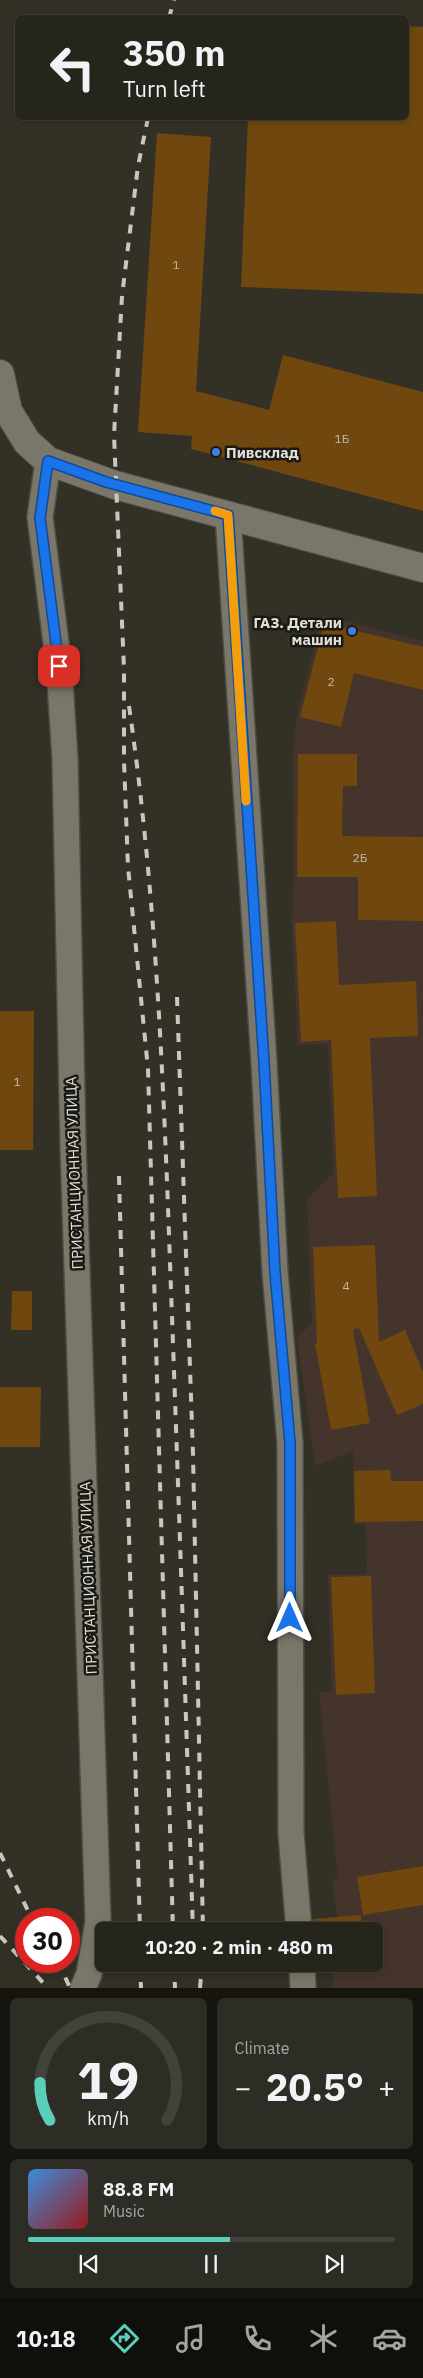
<!DOCTYPE html>
<html lang="en">
<head>
<meta charset="utf-8">
<style>
	body { margin:0; font-family:"IBM Plex Sans",sans-serif; background:#2e2d25; color:#f1f3f6; height:100vh; display:flex; flex-direction:column; font-size:19px; white-space:nowrap }
	* { box-sizing:border-box; margin:0 }
	p { font-size:16px; color:#a4a5a3 }
	.icon { flex:none; width:28px; height:28px; fill:none; stroke:currentColor; stroke-width:2; stroke-linecap:round; stroke-linejoin:round }
	.map { position:relative; height:1988px; overflow:hidden }
	.panel { display:flex; flex-direction:column; gap:10px; padding:10px; background:#15140f; flex:1 }
	.panel>* { flex:none }
	.banner { position:absolute; left:15px; top:15px; width:394px; height:105px; border-radius:8px; box-shadow:0 2px 8px #0003,0 0 0 1px #42423b; background:#26251c; color:#f1f3f6; overflow:hidden }
	.speed { position:absolute; left:15px; top:1908px; display:flex; gap:10px; font-size:25px; font-weight:700; text-align:center }
	.speed>* { display:grid; place-content:center; width:65px; height:65px; border-radius:50%; background:#26251c; box-shadow:0 2px 8px #0003,0 0 0 1px #42423b; line-height:1 }
	.speed .limit { border:8px solid #d22; background:#fff; color:#111 }
	.pin { position:absolute; display:grid; place-items:center; width:42px; height:42px; color:#fff; margin:-21px; border-radius:10px; box-shadow:0 2px 8px #0006 }
	.me { position:absolute; width:55px; margin:-28px; rotate:0deg; stroke-linejoin:round; filter:drop-shadow(0 0 4px #0008) }
	.turn { display:flex; align-items:center; gap:18px; height:105px; padding:0 25px; font-size:22px }
	.turn .icon { width:65px; height:65px; stroke-width:2.5 }
	.turn b { display:block; font-size:35px; line-height:42px }
	.big { font-size:38px; font-weight:700; line-height:1.1 }
	.panel .card { flex:1; display:flex; flex-direction:column; justify-content:center; gap:8px; min-width:0; padding:0 18px; border-radius:8px; background:#2e2d25 }
	.panel .dial { align-items:center; gap:0 }
	.dial svg { height:130px; overflow:visible; fill:none; stroke:#42423b; stroke-width:7; stroke-linecap:round; text-anchor:middle }
	.dial text { fill:#f1f3f6; stroke:none }
	.song { display:flex; align-items:center; gap:15px }
	.cover { width:60px; height:60px; border-radius:8px; background:linear-gradient(135deg,hsl(210 70% 55%),hsl(0 70% 35%)) }
	.played { height:5px; border-radius:2px; background:linear-gradient(90deg,#5bcebb 55%,#42423b 55%) }
	.keys { display:flex; justify-content:space-around; direction:ltr }
	.heat { display:flex; justify-content:space-between; align-items:center; font-size:28px; direction:ltr }
	.panel .tiles { flex:1; display:grid; gap:10px; grid-template-columns:1fr 1fr }
	.card:last-child { grid-column:span 2 }
	.trip { position:absolute; left:95px; top:1922px; width:288px; height:50px; border-radius:8px; background:#26251c; box-shadow:0 2px 8px #0003,0 0 0 1px #42423b; font-weight:700; line-height:50px; text-align:center }
	.tabs { display:flex; height:80px; justify-content:space-around; align-items:center; background:#0f0f0b; color:#a4a5a3 }
	.tabs .icon { width:35px; height:35px }
	.tabs .active { color:#5bcebb }
	.tabs b { font-size:22px; color:#f1f3f6 }
	.map>svg:first-child { display:block }
	.industrial { fill:#45342b }
	.building { fill:#6f470f }
	.lines { fill:none; stroke-linecap:round; stroke-linejoin:round }
	.street-casing { stroke:#4e4d43; stroke-width:28 }
	.secondary-casing { stroke:#4e4d43; stroke-width:30 }
	.street { stroke:#7a776a; stroke-width:25 }
	.secondary { stroke:#7a776a; stroke-width:28 }
	.rail { stroke:#c9c8c0; stroke-width:4; stroke-dasharray:9 9; stroke-linecap:butt }
	.route-casing { stroke:#114b97; stroke-width:12 }
	.route { stroke:#1a73e8; stroke-width:9 }
	.slow { stroke:#f59e0b; stroke-width:9 }
	.shop-dot { fill:#3f7fe0; stroke:#1a1914; stroke-width:2 }
	.labels { text-anchor:middle; dominant-baseline:central; stroke-width:5; stroke-linejoin:round; paint-order:stroke }
	.number-label { font-size:12px; fill:#c4baa6 }
	.poi-label { font-size:15px; font-weight:bold; fill:#e1e0d9; stroke:#1a1914; text-anchor:start }
	.street-label { font-size:15px; fill:#e1e0d9; stroke:#1a1914 }
</style>
</head>
<body>
<div class="map">
<svg width="423" height="1988" viewBox="0 0 423 1988">
	<rect width="100%" height="100%" fill="#333126"/>
	<!-- industrial -->
	<polygon class="industrial" points="322,615 423,641 423,1988 332,1988 334,1964 374,1964 374,1931 337,1931 338,1919 332,1880 338,1878 319,1692 332,1691 328,1575 367,1574 366,1524 354,1524 353,1451 315,1466 297,1338 312,1323 307,1199 334,1173 328,1044 298,1045 292,923 294,875 293,753 297,716"/>
	<!-- building -->
	<g class="building">
		<polygon points="406,26 423,27 423,294 241,287 248,118 406,118"/>
		<polygon points="157,133 211,137 196,391 269,410 283,355 423,392 423,511 191,449 192,436 138,432"/>
		<polygon points="324,623 423,647 423,690 354,673 341,727 300,717"/>
		<polygon points="298,754 357,754 357,786 343,786 342,836 423,837 423,921 358,920 358,877 297,877"/>
		<polygon points="336,921 339,985 416,981 418,1036 370,1038 377,1196 338,1198 331,1040 301,1042 295,923"/>
		<polygon points="0,1011 34,1011 33,1150 0,1150"/>
		<polygon points="375,1245 379,1342 405,1330 423,1372 423,1404 397,1415 359,1328 353,1330 370,1423 331,1430 315,1344 317,1343 313,1247"/>
		<polygon points="12,1291 32,1291 32,1330 11,1330"/>
		<polygon points="0,1387 41,1387 40,1447 0,1447"/>
		<polygon points="390,1470 391,1481 423,1481 423,1521 355,1522 354,1471"/>
		<polygon points="371,1576 375,1693 336,1695 331,1577"/>
		<polygon points="423,1866 423,1905 363,1915 357,1877"/>
		<polygon points="361,1915 362,1931 313,1931 313,1919"/>
	</g>
	<g class="lines">
		<!-- street casing -->
		<g class="street-casing">
			<g id="street">
				<polyline points="48,461 40,517 59,666 65,759 73,1144 98,1922 89,1974 83,1988"/>
				<polyline points="228,515 264,1062 275,1272 290,1443 291,1833 299,1931"/>
				<polyline points="302,1964 303,1988"/>
			</g>
		</g>
		<!-- secondary casing -->
		<g class="secondary-casing">
			<polyline id="secondary" points="0,374 8,411 27,442 48,461 115,485 423,568"/>
		</g>
		<!-- street -->
		<use href="#street" class="street"/>
		<!-- secondary -->
		<use href="#secondary" class="secondary"/>
		<!-- rail -->
		<g class="rail">
			<polyline points="169,18 174,0"/>
			<polyline points="148,118 138,166 122,296 114,435 124,669 124,761 128,867 148,1069 173,1931"/>
			<path d="M 129,706 C 157,899 164,1095 171,1290 C 179,1504 186,1718 193,1931"/>
			<polyline points="177,997 193,1454 203,1931"/>
			<polyline points="119,1176 140,1931"/>
			<polyline points="0,1853 32,1919"/>
			<polyline points="0,1936 48,1988"/>
			<polyline points="58,1961 70,1988"/>
			<polyline points="140,1964 141,1988"/>
			<polyline points="174,1964 175,1988"/>
			<polyline points="200,1988 202,1964"/>
		</g>
	</g>
	<g class="lines">
		<!-- route casing -->
		<g class="route-casing">
			<polyline id="route" points="59,666 40,518 48,461 106,482 228,515 264,1062 275,1272 290,1443 290,1618"/>
		</g>
		<!-- route -->
		<use href="#route" class="route"/>
		<!-- slow -->
		<polyline class="slow" points="215,511 228,515 246,801"/>
	</g>
	<!-- markers -->
	<g class="shop-dot">
		<circle cx="216" cy="452" r="5"/>
		<circle cx="352" cy="631" r="5"/>
	</g>
	<g class="labels">
		<!-- number labels -->
		<g class="number-label">
			<text x="176" y="264">1</text>
			<text x="342" y="438">1Б</text>
			<text x="331" y="681">2</text>
			<text x="360" y="857">2Б</text>
			<text x="17" y="1081">1</text>
			<text x="346" y="1285">4</text>
		</g>
		<!-- poi labels -->
		<g class="poi-label">
			<text x="226" y="452">Пивсклад</text>
			<text x="342" y="622" text-anchor="end">ГАЗ. Детали<tspan x="342" dy="17">машин</tspan></text>
		</g>
		<!-- street labels -->
		<g class="street-label">
			<text transform="translate(74 1173) rotate(-92)">ПРИСТАНЦИОННАЯ УЛИЦА</text>
			<text transform="translate(88 1578) rotate(-92)">ПРИСТАНЦИОННАЯ УЛИЦА</text>
		</g>
	</g>
</svg>
<div class="speed"><div class="limit">30</div></div>
<div class="pin" style="left:59px;top:666px;background:#d93025"><svg class="icon" aria-label="arrive" viewBox="0 0 24 24"><path d="M6 21V4h12l-3 4 3 4H6"/></svg></div>
<svg class="me" style="left:290px;top:1618px" viewBox="-20 -20 40 40"><path d="M0-17L14 15 0 8-14 15z" fill="#1a73e8" stroke="#fff" stroke-width="4"/></svg>
<div class="trip">10:20 · 2 min · 480 m</div>
<div class="banner">
<div class="turn"><svg class="icon" aria-label="left" viewBox="0 0 24 24"><path d="M17 20v-9H6M10 6l-5 5 5 5"/></svg><div><b>350 m</b>Turn left</div></div>
</div>
</div>
<section class="panel">
<div class="tiles">
<div class="card dial"><svg viewBox="0 0 100 80">
<path d="M14 69A42 42 0 1 1 86 69"/>
<path d="M14 69A42 42 0 0 1 8 46" stroke="#5bcebb"/>
<text x="50" y="56" font-size="32" font-weight="700">19</text>
<text x="50" y="72" font-size="11">km/h</text>
</svg></div>
<div class="card"><p>Climate</p>
<div class="heat"><a>−</a><b class="big">20.5°</b><a>+</a></div>
</div>
<div class="card">
<div class="song"><i class="cover"></i><div><b>88.8 FM</b><p>Music</p></div></div>
<div class="played"></div>
<div class="keys"><svg class="icon" aria-label="previous" viewBox="0 0 24 24"><path d="M18 5L8 12l10 7zM5 5v14"/></svg><svg class="icon" aria-label="pause" viewBox="0 0 24 24"><path d="M8 5v14M16 5v14"/></svg><svg class="icon" aria-label="next" viewBox="0 0 24 24"><path d="M6 5l10 7-10 7zM19 5v14"/></svg></div>
</div>
</div>
</section>
<nav class="tabs">
<b>10:18</b>
<svg class="icon active" aria-label="directions" viewBox="0 0 24 24"><path d="M12 3l9 9-9 9-9-9zM9 14v-3h6M13 9l2 2-2 2"/></svg>
<svg class="icon" aria-label="music" viewBox="0 0 24 24"><path d="M9 18V5l10-2v13"/><circle cx="6" cy="18" r="3"/><circle cx="16" cy="16" r="3"/></svg>
<svg class="icon" aria-label="phone" viewBox="0 0 24 24"><path d="M5 4h4l2 5-3 2q2 4 5 5l2-3 5 2v4C11 20 4 13 5 4z"/></svg>
<svg class="icon" aria-label="climate" viewBox="0 0 24 24"><path d="M12 3v18M4 7l16 10M4 17L20 7"/></svg>
<svg class="icon" aria-label="car" viewBox="0 0 24 24"><path d="M5 17H2v-5l4-1 3-4h7l3 4 3 1v5h-3M9 17h6M6 11h13"/><circle cx="7" cy="17" r="2"/><circle cx="17" cy="17" r="2"/></svg>
</nav>
</body>
</html>
